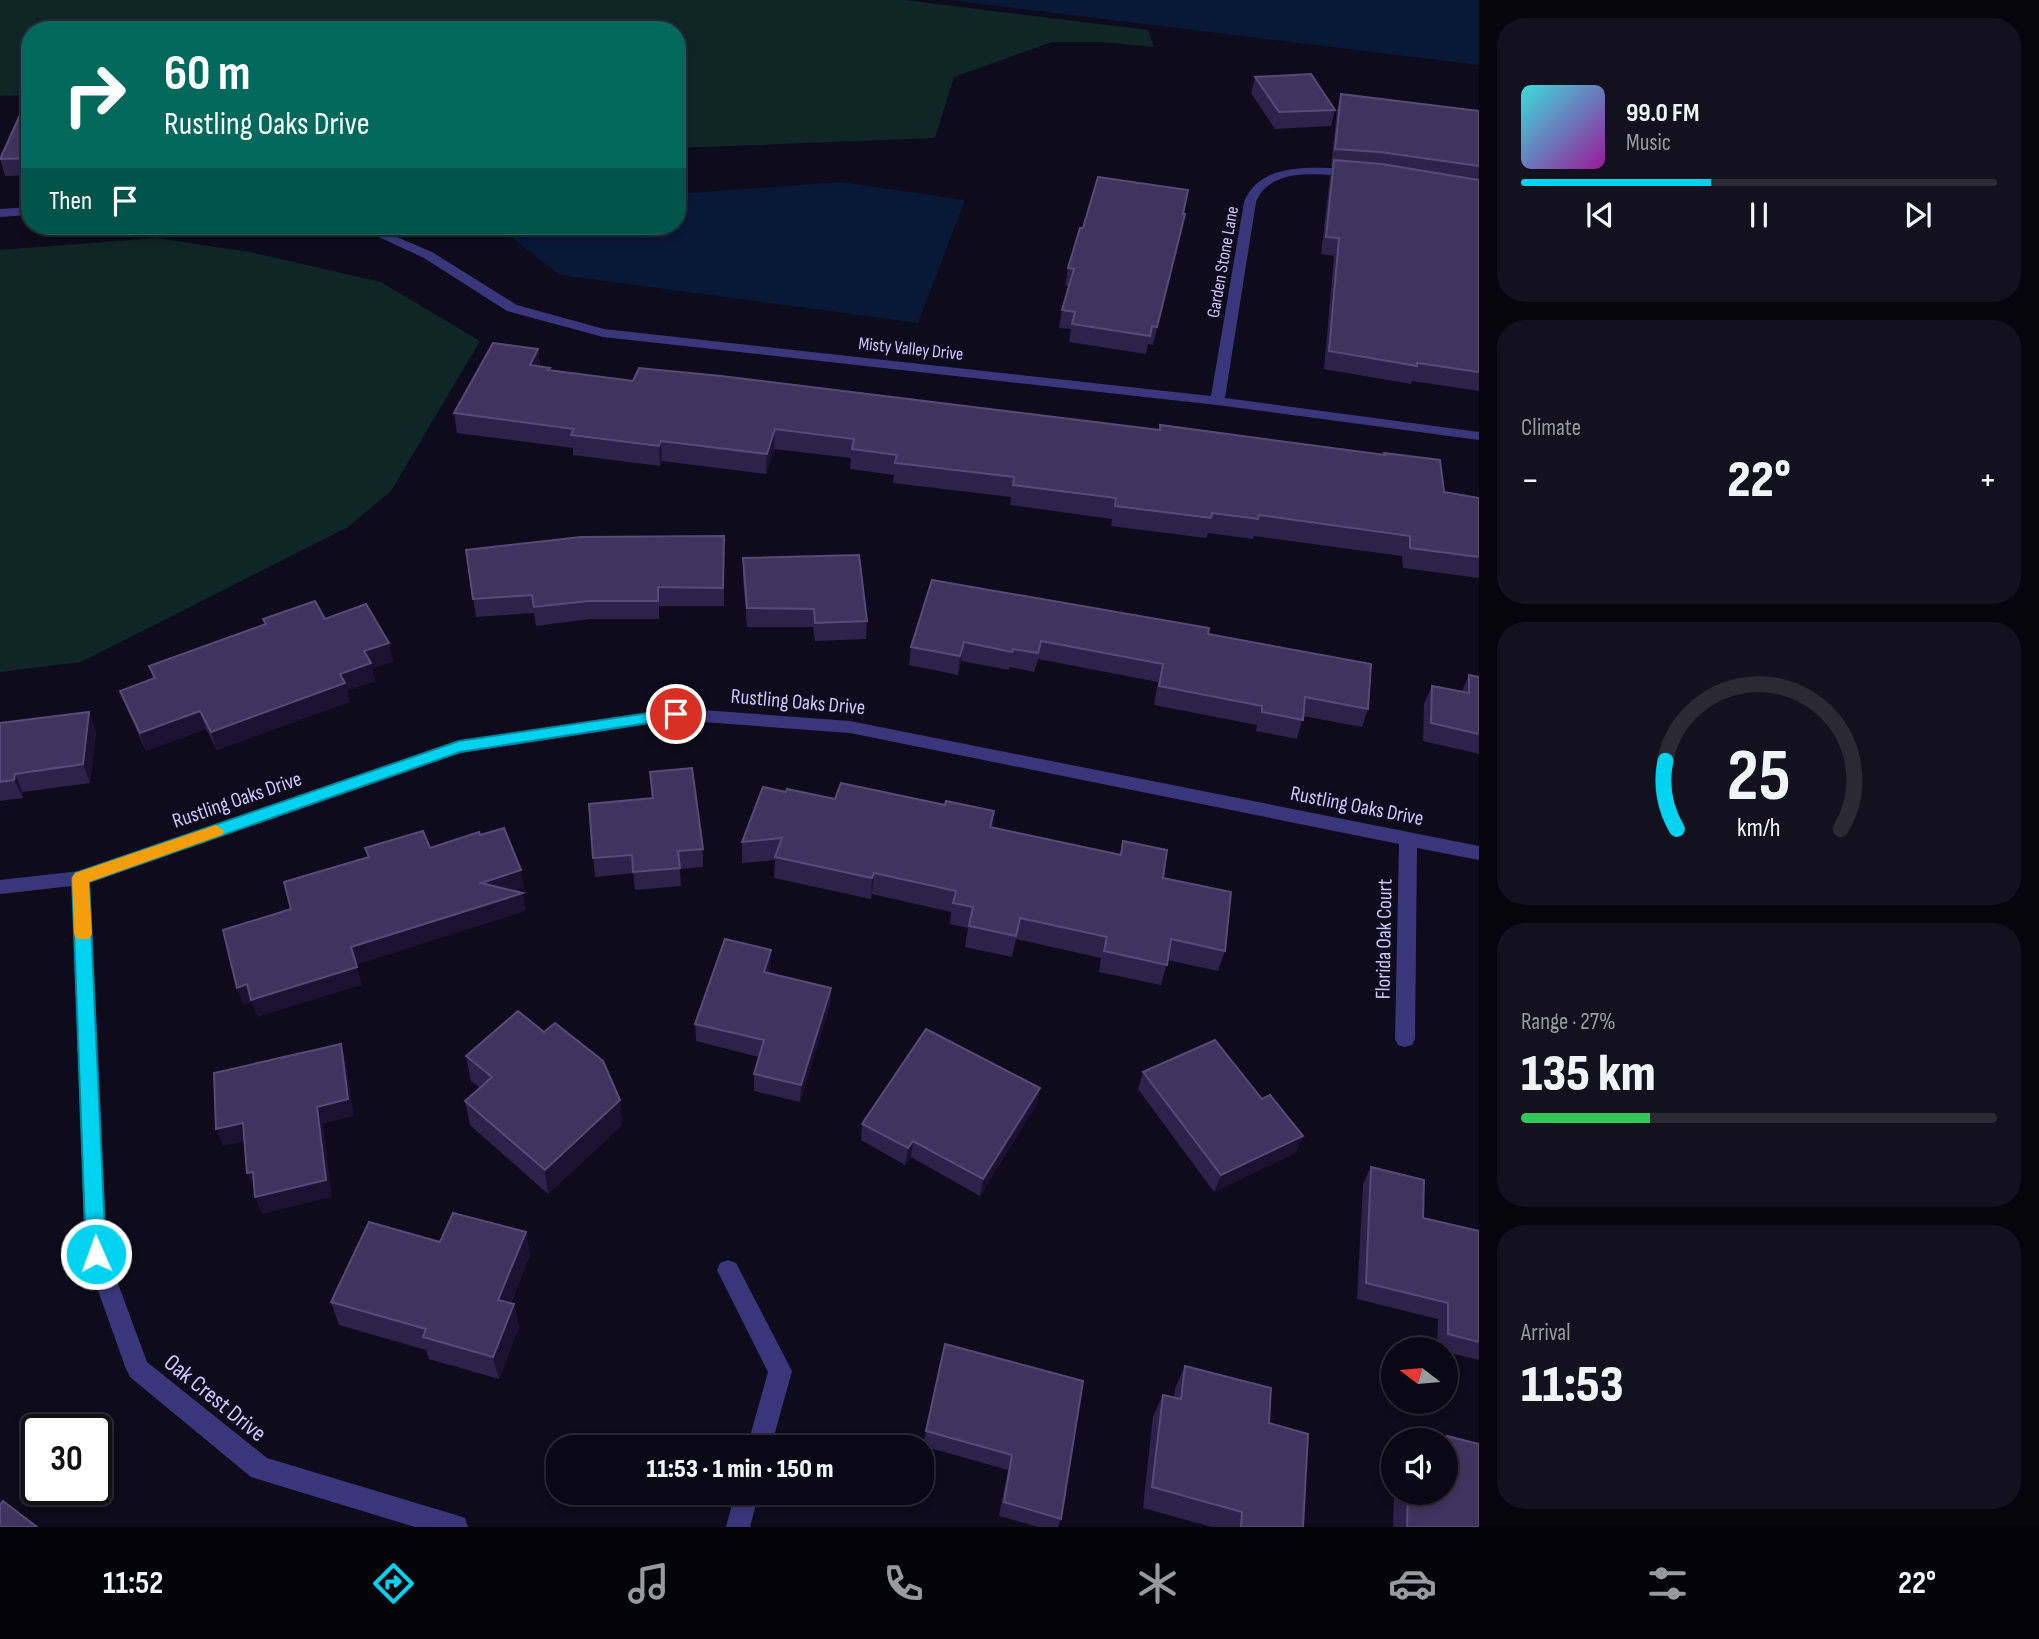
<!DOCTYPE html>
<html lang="en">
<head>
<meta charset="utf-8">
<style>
	body { margin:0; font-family:"Sofia Sans Condensed",sans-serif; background:#13111e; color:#f1f3f6; height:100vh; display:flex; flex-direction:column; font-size:26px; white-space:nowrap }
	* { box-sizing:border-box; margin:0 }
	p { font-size:23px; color:#999aa0 }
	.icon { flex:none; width:38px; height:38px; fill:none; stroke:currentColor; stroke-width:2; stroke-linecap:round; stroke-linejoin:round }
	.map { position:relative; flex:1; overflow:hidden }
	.sheet { display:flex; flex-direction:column; gap:18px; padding:18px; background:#06040c; width:560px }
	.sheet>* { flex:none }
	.hud { position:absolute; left:21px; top:21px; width:665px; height:214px; border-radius:28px; box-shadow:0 4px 10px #0003,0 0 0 2px #2a2934; background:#00695c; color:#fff; overflow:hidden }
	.needle { width:46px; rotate:286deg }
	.controls { position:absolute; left:1381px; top:1337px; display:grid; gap:14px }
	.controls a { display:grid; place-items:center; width:77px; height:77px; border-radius:50%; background:#0a0815; box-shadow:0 4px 10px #0003,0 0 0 2px #2a2934; font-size:35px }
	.speed { position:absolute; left:21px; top:1414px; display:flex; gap:14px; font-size:35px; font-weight:700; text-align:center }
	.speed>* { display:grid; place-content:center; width:91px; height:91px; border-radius:50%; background:#0a0815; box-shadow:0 4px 10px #0003,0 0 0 2px #2a2934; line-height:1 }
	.speed .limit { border:4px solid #111; border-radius:10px; background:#fff; color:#111 }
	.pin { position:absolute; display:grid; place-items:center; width:60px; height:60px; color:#fff; margin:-30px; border:4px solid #fff; border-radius:50%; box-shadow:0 2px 7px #0007 }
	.me { position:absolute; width:77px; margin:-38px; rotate:358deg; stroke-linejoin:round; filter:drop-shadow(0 0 5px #0008) }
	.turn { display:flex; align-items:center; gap:24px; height:147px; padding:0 28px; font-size:32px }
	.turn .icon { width:91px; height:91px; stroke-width:2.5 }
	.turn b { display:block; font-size:49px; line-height:60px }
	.then { display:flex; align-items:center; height:66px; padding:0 28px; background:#0003; gap:14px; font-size:26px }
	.big { font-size:52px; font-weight:800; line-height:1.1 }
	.sheet .tile { flex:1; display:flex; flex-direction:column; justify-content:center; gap:10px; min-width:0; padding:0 24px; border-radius:28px; background:#13111e }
	.sheet .dial { align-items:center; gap:0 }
	.dial svg { height:182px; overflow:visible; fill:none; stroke:#2a2934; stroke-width:7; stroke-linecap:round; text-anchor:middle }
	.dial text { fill:#f1f3f6; stroke:none }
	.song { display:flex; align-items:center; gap:21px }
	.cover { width:84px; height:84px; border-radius:10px; background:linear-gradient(135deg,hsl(180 70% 55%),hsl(300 70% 35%)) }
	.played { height:7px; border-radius:4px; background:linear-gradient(90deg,#01d2f0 40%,#2a2934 40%) }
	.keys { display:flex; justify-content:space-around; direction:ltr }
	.heat { display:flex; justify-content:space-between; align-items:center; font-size:38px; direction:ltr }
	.charge { height:10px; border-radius:5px; background:linear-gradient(90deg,#34c759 27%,#2a2934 0) }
	.trip { position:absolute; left:546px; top:1435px; width:388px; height:70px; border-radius:28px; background:#0a0815; box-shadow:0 4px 10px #0003,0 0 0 2px #2a2934; font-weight:800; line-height:70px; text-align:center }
	.tabs { display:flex; height:112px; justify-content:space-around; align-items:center; background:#040308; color:#999aa0 }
	.tabs .icon { width:49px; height:49px }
	.tabs .selected { color:#01d2f0 }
	.tabs b { font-size:32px; color:#f1f3f6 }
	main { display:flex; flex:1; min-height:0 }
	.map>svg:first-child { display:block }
	.green { fill:#0e2625 }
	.water { fill:#081837 }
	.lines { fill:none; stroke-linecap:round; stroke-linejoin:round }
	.minor { fill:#3a367b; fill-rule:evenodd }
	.wall { fill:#2c234b }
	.shaded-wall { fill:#191230 }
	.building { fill:#3e355e; stroke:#544c77; stroke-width:2 }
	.route { fill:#01d2f0; stroke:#01889c; stroke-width:2 }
	.slow { fill:#f59e0b }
	.labels { text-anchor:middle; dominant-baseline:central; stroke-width:7; stroke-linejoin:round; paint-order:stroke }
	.far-street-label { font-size:18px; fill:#cec6ff; stroke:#0e0b1c }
	.street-label { font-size:21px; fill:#cec6ff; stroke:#0e0b1c }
	.near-street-label { font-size:24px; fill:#cec6ff; stroke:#0e0b1c }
</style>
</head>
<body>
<main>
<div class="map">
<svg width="1479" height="1527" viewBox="0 0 1479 1527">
	<rect width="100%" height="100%" fill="#0e0b1c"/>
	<!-- green -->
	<g class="green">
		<polygon points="0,0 905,0 1148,30 1154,47 1100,42 1052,42 954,77 935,138 677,148 677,30 30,30 30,95 0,96"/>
		<polygon points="156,238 250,252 381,282 480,341 391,491 348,527 81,662 0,672 0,250"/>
	</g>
	<!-- water -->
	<g class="water">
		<polygon points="948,0 1479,0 1479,65"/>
		<polygon points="840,182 965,200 918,323 560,275 496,226 677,226 677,194"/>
	</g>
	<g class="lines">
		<!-- minor -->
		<g class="minor">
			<path d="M 1331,168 L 1354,170 L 1360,174 L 1354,178 C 1322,174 1270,166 1256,202 L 1225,398 L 1479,432 L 1479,440 L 1217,405 L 603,337 L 507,311 L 424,258 L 355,226 L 371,226 L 432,252 L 517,305 L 604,329 L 1211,396 L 1244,202 C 1258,167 1298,167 1331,168 Z"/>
			<polygon points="30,207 30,215 0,217 0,209"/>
			<polygon points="675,708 850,721 1479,846 1479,860 1417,848 1415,1039 1412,1045 1405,1047 1398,1045 1395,1039 1399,844 850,733 675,720 461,753 90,882 107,1254 147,1362 267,1458 456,1515 465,1518 468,1527 415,1527 251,1477 130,1377 126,1369 85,1254 72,886 0,894 0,880 80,871 459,741"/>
			<polygon points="728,1260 736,1263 792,1371 771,1447 747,1447 768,1372 717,1270 720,1263"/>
			<polygon points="735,1493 759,1493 750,1527 726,1527"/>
		</g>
	</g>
	<!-- wall -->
	<g class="wall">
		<polygon points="1255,77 1335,110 1331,126 1275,129 1251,93"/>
		<polygon points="1341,94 1479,111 1479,391 1412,381 1411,384 1324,369 1334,256 1321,254 1330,177 1333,166 1331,166 1337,110"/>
		<polygon points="30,117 30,175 5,176 0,158"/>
		<polygon points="1183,214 1182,231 1153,345 1148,344 1146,354 1069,342 1071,329 1059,328 1062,310 1069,286 1065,286 1068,268 1083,228"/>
		<polygon points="538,349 540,366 550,371 633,381 1159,430 1160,425 1384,455 1384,453 1444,492 1479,498 1479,578 1403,568 1402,556 1254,536 1253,539 1208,533 1206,538 1111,526 1112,519 1010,505 1011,497 893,483 894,475 850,469 851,458 774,449 766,474 662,461 660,466 573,455 573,448 457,433 454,413"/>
		<polygon points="724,536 724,606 659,606 659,619 590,619 536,626 534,613 476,617 466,550"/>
		<polygon points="743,558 867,621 866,639 815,641 813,627 747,627 743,577"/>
		<polygon points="932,580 1208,634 1368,709 1362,727 1303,716 1297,739 1256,731 1257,725 1154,705 1158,682 1038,659 1034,672 1010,667 1009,670 961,661 958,675 909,665 911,647"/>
		<polygon points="263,619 325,619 393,661 372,668 375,681 347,691 349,702 217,750 206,729 146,751 127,709 120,691 154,679 149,666 265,625"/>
		<polygon points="1469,675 1479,677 1479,754 1423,741 1424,704 1432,686 1462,691"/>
		<polygon points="0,723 96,731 90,783 23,792 23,798 0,801"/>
		<polygon points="650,772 703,849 703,867 680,869 681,886 635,890 633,873 595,877 589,804 652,798"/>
		<polygon points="786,792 835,799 945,805 994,811 992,828 1120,855 1123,841 1163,878 1225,951 1218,971 1168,960 1161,985 1099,972 1101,958 1016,939 1012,957 965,947 968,928 950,924 951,912 872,894 871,899 774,878 775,860 742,863 742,842"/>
		<polygon points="771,950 771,967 769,973 831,988 830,1005 800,1102 754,1091 754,1074 759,1057 696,1041 695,1024"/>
		<polygon points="466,1056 620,1100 622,1125 548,1194 470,1125 465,1101 480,1088 471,1081"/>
		<polygon points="1143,1072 1262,1099 1303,1136 1295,1153 1214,1192 1138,1089"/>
		<polygon points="1040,1088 1036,1105 980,1196 911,1157 905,1165 861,1140 862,1124"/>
		<polygon points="1371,1167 1423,1218 1479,1231 1479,1360 1446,1352 1446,1349 1437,1349 1438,1319 1357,1299 1363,1184"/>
		<polygon points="526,1232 530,1255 511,1303 514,1304 519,1327 499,1379 429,1359 426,1350 339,1325 331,1302 440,1242"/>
		<polygon points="945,1344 1061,1519 1058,1527 1038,1527 999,1516 1008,1470 923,1446"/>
		<polygon points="1185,1366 1269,1423 1303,1527 1212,1527 1143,1508 1153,1416 1163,1395 1174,1398 1175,1388"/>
		<polygon points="1447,1436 1479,1527 1393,1527 1394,1493 1446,1493 1446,1440 1444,1440"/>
	</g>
	<!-- shaded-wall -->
	<g class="shaded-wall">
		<polygon points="1185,214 1182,231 1153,345 1157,327"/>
		<polygon points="538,349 540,368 530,365"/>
		<polygon points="775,429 774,449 766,474 767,454"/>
		<polygon points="661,441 662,461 660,466 659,446"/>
		<polygon points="964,642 961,661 958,675 960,656"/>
		<polygon points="389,643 393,661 372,668 375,681 347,691 349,702 217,750 211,732 340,674 364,651"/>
		<polygon points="200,711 206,729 146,751 140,733"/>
		<polygon points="89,712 96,731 90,783 83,764"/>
		<polygon points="15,774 23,792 23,798 14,780"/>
		<polygon points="521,870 524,888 485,901 481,883"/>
		<polygon points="874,873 872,894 871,899 872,878"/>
		<polygon points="523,893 526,911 356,965 351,947"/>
		<polygon points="771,950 771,967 763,990 764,972"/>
		<polygon points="357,967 362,985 257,1017 252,1002 243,1005 237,988 247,984"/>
		<polygon points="831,988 830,1005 800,1102 801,1085"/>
		<polygon points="341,1044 346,1062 354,1116 323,1124 332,1197 262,1214 255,1197"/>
		<polygon points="1040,1088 1036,1105 980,1196 983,1179"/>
		<polygon points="620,1100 622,1125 548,1194 545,1170"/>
		<polygon points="243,1123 250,1140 223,1146 216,1129"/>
		<polygon points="1303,1136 1295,1153 1214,1192 1221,1175"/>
		<polygon points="913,1141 911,1157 905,1165 908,1148"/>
		<polygon points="253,1172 259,1188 254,1189 247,1173"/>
		<polygon points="526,1232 530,1255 503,1322 498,1300"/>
		<polygon points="514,1304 519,1327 499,1379 493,1357"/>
	</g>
	<!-- building -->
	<g class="building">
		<polygon points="1311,74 1335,110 1279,112 1255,77"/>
		<polygon points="1341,94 1479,111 1479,166 1380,152 1335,149"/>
		<polygon points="19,117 30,117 30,158 0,159"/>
		<polygon points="1334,160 1382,164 1479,180 1479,372 1417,363 1417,366 1329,351 1339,238 1326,237"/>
		<polygon points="1098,177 1188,190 1183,214 1185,214 1157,327 1152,326 1150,336 1072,324 1075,312 1062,310 1074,269 1068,268 1080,228 1083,228"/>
		<polygon points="493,343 538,349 530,365 550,368 548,370 633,381 639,368 721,376 1160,430 1160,425 1385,455 1384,453 1440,460 1444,492 1479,498 1479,557 1410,548 1410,536 1259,515 1258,519 1212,513 1211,518 1115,506 1116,498 1013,485 1014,477 895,463 897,455 852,449 854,439 775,429 767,454 661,441 659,446 571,435 574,429 454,413"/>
		<polygon points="724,536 723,588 658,587 658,601 588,601 534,607 532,595 473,599 466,550 581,537"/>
		<polygon points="859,555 867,621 815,623 814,609 747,608 743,558"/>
		<polygon points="932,580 1209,628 1208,634 1371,664 1368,709 1305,697 1303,720 1262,712 1262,706 1159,686 1163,664 1041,641 1038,653 1013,649 1012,652 964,642 960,656 911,647"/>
		<polygon points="315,601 325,619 366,604 389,643 364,651 371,663 340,674 345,683 211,732 200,711 140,733 120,691 155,678 149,666 266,624 263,619"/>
		<polygon points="1469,675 1479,677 1479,734 1431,723 1432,686 1469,693"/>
		<polygon points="89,712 83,764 15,774 14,780 0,782 0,723"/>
		<polygon points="692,768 703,849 678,851 680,868 633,872 632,855 593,858 589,804 653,798 650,772"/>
		<polygon points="841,783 945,805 946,801 994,811 990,827 1121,855 1123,841 1167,850 1163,878 1231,892 1225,951 1171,939 1167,965 1104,951 1107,937 1020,918 1016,936 969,926 973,907 953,903 956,891 874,873 872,878 775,857 782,838 742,842 763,787 786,792 787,789 835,799"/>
		<polygon points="504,828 521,870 481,883 523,893 351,947 357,967 251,1000 247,984 237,988 223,930 291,909 284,882 369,857 365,848 423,831 430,848 479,832 480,835"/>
		<polygon points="725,939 771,950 764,972 831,988 801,1085 754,1074 764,1040 695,1024"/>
		<polygon points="518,1011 544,1032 555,1023 603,1061 620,1100 545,1170 465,1101 492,1077 466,1056"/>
		<polygon points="926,1029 1040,1088 983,1179 913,1141 908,1148 862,1124"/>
		<polygon points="1215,1040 1262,1099 1270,1095 1303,1136 1221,1175 1143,1072"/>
		<polygon points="341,1044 348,1099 317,1107 326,1180 255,1197 253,1172 247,1173 243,1123 216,1129 214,1073"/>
		<polygon points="1371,1167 1424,1180 1423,1218 1479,1231 1479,1342 1448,1334 1448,1303 1366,1283"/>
		<polygon points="453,1213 526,1232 498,1300 514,1304 493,1357 423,1337 426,1329 331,1302 369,1222 440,1242"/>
		<polygon points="945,1344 1083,1381 1061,1519 1004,1502 1012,1455 926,1431"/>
		<polygon points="1185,1366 1271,1388 1269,1423 1308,1434 1303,1527 1241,1527 1242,1512 1152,1487 1163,1395 1181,1399"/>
		<polygon points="1447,1436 1479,1444 1479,1527 1407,1527 1408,1493 1446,1493"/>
		<polygon points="3,1501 37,1527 0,1527 0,1505"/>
	</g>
	<!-- route -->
	<polygon class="route" points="676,709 683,714 681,718 460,752 89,882 106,1254 104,1260 96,1263 89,1260 86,1254 72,878 75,873 459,741"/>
	<!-- slow -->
	<polygon class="slow" points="216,825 224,831 222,835 89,882 92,934 89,939 77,939 74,934 72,878 75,873"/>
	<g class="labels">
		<!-- far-street labels -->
		<g class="far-street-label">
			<text transform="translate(1223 262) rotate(-80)">Garden Stone Lane</text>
			<text transform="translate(911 349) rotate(6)">Misty Valley Drive</text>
		</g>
		<!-- street labels -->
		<g class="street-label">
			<text transform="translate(798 702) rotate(5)">Rustling Oaks Drive</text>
			<text transform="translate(237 800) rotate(-19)">Rustling Oaks Drive</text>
			<text transform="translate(1357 806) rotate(11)">Rustling Oaks Drive</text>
			<text transform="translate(1384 939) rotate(-89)">Florida Oak Court</text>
		</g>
		<!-- near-street labels -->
		<g class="near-street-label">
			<text transform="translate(215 1398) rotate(39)">Oak Crest Drive</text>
		</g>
	</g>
</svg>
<div class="controls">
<a><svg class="needle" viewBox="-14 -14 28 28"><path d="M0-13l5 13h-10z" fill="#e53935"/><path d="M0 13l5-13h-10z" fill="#999aa0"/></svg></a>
<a><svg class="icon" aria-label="sound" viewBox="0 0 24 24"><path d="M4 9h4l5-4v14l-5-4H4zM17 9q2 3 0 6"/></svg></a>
</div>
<div class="speed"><div class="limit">30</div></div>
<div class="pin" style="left:676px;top:714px;background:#d93025"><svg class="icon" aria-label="arrive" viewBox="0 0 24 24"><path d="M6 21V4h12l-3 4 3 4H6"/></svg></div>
<svg class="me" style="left:96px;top:1254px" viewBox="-20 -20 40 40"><circle r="17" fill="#01d2f0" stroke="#fff" stroke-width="3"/><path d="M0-11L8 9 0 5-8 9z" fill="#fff"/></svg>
<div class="trip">11:53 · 1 min · 150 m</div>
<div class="hud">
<div class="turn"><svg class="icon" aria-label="right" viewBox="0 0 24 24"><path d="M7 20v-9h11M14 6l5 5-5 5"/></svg><div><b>60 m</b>Rustling Oaks Drive</div></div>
<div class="then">Then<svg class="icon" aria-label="arrive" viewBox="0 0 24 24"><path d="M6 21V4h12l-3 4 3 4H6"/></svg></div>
</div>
</div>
<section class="sheet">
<div class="tile">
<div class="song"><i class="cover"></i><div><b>99.0 FM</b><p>Music</p></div></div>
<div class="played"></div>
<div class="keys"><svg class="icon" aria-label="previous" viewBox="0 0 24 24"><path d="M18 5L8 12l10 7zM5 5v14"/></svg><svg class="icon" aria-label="pause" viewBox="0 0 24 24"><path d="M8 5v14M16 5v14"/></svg><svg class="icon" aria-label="next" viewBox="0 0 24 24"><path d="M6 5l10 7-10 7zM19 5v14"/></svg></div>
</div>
<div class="tile"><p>Climate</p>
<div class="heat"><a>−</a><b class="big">22°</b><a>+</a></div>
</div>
<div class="tile dial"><svg viewBox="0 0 100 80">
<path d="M14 69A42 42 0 1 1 86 69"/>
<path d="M14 69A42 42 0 0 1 9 39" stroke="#01d2f0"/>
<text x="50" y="56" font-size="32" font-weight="700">25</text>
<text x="50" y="72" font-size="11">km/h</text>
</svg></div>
<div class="tile"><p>Range · 27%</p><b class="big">135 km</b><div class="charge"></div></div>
<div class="tile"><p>Arrival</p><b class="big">11:53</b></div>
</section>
</main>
<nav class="tabs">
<b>11:52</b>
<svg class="icon selected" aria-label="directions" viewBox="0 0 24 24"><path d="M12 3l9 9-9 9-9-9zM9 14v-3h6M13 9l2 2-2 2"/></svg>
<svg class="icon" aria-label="music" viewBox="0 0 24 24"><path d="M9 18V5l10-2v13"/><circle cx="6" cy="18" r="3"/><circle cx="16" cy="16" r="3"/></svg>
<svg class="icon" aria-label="phone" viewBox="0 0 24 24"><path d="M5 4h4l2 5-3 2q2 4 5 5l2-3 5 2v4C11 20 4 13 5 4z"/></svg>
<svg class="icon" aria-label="climate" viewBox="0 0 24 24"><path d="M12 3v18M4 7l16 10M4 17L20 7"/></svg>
<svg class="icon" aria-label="car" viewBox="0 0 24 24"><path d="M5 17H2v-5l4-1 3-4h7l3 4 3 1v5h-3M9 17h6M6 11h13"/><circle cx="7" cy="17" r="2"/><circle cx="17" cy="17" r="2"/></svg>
<svg class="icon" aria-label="filters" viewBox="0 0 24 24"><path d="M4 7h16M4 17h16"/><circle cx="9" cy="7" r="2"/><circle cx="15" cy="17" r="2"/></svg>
<b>22°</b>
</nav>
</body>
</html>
